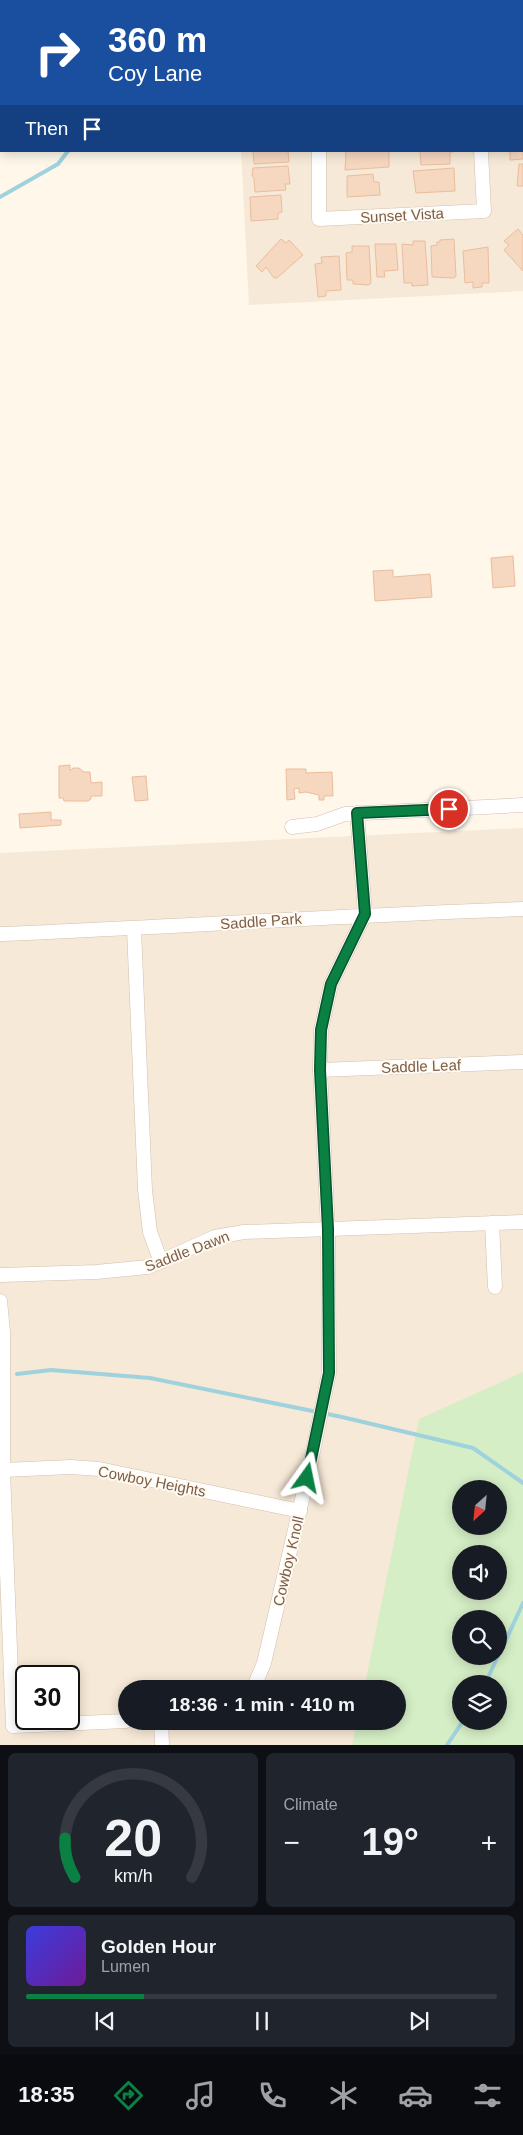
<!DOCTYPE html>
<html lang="en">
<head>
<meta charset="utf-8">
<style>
	body { margin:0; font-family:Arial,sans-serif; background:#20242c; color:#f1f3f6; height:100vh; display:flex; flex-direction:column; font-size:19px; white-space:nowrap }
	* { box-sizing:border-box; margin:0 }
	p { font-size:16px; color:#9ea1a6 }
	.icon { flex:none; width:28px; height:28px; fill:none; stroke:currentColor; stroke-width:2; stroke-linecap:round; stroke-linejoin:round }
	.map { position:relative; height:1745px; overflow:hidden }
	.drawer { display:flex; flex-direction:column; gap:8px; padding:8px; background:#0d0f14; flex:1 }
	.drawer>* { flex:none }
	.hud { position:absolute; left:0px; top:0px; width:524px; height:152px; box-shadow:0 2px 12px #0003; background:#1a4fa0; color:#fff; overflow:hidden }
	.needle { width:32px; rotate:207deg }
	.tools { position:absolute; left:452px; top:1480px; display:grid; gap:10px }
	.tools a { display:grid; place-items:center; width:55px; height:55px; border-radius:50%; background:#171b24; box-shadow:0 2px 12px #0003; font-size:25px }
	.speed { position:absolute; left:15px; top:1665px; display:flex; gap:10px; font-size:25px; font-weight:700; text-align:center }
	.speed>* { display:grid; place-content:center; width:65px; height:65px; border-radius:50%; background:#171b24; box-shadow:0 2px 12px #0003; line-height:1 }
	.speed .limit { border:2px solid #111; border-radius:8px; background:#fff; color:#111 }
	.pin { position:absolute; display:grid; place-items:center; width:42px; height:42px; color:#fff; margin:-21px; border:2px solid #fff; border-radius:50%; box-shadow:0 1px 5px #0007 }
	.me { position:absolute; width:55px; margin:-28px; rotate:12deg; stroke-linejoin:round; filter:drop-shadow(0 0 4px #0008) }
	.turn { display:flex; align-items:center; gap:18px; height:105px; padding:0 25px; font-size:22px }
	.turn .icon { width:65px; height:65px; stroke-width:2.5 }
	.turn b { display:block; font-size:35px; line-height:42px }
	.then { display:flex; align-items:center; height:48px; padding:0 25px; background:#0003; gap:10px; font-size:19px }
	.big { font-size:38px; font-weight:600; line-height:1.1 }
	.drawer .card { flex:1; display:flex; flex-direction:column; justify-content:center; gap:8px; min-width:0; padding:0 18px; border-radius:8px; background:#20242c }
	.drawer .dial { align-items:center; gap:0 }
	.dial svg { height:130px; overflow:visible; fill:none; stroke:#363941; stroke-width:7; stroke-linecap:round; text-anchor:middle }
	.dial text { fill:#f1f3f6; stroke:none }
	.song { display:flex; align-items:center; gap:15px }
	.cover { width:60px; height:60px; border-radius:8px; background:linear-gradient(135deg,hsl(240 70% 55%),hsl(280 70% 35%)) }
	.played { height:5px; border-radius:2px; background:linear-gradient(90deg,#0b8043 25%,#363941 25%) }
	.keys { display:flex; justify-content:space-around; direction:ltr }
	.heat { display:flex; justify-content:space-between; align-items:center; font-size:28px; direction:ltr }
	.drawer .tiles { flex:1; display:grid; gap:8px; grid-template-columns:1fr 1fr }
	.card:last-child { grid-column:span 2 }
	.trip { position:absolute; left:118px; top:1680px; width:288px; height:50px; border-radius:25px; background:#171b24; box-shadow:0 2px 12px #0003; font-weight:600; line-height:50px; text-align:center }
	.tabs { display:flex; height:80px; justify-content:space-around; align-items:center; background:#090b0e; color:#9ea1a6 }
	.tabs .icon { width:35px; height:35px }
	.tabs .current { color:#0b8043 }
	.tabs b { font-size:22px; color:#f1f3f6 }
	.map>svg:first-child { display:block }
	.residential { fill:#f7e9d7; fill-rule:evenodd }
	.green { fill:#d5eec6; fill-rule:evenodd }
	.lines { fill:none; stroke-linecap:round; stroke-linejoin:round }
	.stream { stroke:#a0d2dd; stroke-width:4 }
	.building { fill:#f6d7bf; stroke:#eabd9d }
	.street-casing { stroke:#d3bfad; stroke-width:15 }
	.street { stroke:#fff; stroke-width:14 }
	.route-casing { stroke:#07532c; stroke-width:12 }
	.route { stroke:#0b8043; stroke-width:9 }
	.labels { text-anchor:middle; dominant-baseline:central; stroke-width:4; stroke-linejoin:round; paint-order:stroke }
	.street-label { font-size:15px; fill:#7c5d49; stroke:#fffaf2 }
</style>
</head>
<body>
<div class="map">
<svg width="523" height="1745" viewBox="0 0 523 1745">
	<rect width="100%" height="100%" fill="#fef7ea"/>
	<!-- residential -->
	<g class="residential">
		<polygon points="233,0 523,0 523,291 249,305 241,151 522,151 522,1"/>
		<path d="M 523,828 L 523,1745 L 0,1745 L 0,853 ZM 461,1489 L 499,1489 L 499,1526 L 461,1526 ZM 461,1554 L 499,1554 L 499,1591 L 461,1591 ZM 461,1619 L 499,1619 L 499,1656 L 461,1656 ZM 26,1676 L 69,1676 L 69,1719 L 26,1719 ZM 461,1684 L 499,1684 L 499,1721 L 461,1721 ZM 126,1689 L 396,1689 L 396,1721 L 126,1721 Z"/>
	</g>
	<!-- green -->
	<path class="green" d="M 523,1372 L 523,1745 L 352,1745 L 357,1721 L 396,1721 L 396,1689 L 364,1689 L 419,1419 ZM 461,1489 L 499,1489 L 499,1526 L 461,1526 ZM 461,1554 L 499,1554 L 499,1591 L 461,1591 ZM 461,1619 L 499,1619 L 499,1656 L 461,1656 ZM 461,1684 L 499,1684 L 499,1721 L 461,1721 Z"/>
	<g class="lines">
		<!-- stream -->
		<g class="stream">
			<polyline points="100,0 100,1"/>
			<polyline points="0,197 58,164 68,151"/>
			<polyline points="17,1374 51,1370 150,1378 342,1417 473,1448 523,1483"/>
			<polyline points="499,1655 523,1603"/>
			<polyline points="485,1684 498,1656"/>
			<polyline points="447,1745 463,1721"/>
		</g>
	</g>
	<!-- building -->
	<g class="building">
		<rect x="252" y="0" width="32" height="1"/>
		<polygon points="381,0 381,1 349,1 360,0"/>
		<polygon points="408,0 440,0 440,1 409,1"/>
		<polygon points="500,0 523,0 523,14 522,1"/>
		<polygon points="523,135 523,159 510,160 510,151 522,151"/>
		<polygon points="253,151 288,151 289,162 254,164"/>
		<polygon points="346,151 389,151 389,167 345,170"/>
		<polygon points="420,151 453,151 453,152 450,152 450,164 421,165"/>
		<polygon points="519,164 523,164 523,186 517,186"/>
		<polygon points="288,166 290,184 285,184 286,190 255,192 254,178 252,176 253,168"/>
		<polygon points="454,168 455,191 416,193 413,171"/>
		<polygon points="373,174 374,182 379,182 380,195 347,197 347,176"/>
		<polygon points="281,195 282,212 278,213 278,219 251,221 250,197"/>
		<polygon points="518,229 523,235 523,271 504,250 509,245 504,241"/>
		<polygon points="281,239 286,243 289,240 303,255 277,278 274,278 266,267 262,272 256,266"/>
		<polygon points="454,239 456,276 454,278 432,277 431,246 437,245 437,242 440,242 440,240"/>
		<polygon points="413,241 425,241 428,285 412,286 412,283 404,283 402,244 413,245"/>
		<polygon points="375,244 396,244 398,270 384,271 385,277 377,277"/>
		<polygon points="352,246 369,246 371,283 369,285 353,284 353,280 347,280 346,253 352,252"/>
		<polygon points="488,247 489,283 482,283 482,287 473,288 473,282 465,283 463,251"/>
		<polygon points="339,256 341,290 326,291 326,296 318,297 315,264 322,263 321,257"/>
		<polygon points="513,556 515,586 493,588 491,558"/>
		<polygon points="393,570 393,577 430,574 432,597 375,601 373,571"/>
		<polygon points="70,765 70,771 73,768 79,768 84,772 90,772 91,783 102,782 102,796 91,796 91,799 88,801 64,801 63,798 59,798 59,766"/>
		<polygon points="286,769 306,769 306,773 332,772 333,796 324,796 324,800 319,800 319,795 306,792 299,793 299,788 294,789 295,799 287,800"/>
		<polygon points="146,776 148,800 135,801 132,777"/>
		<polygon points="51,812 51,820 61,820 61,825 20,828 19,814"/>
	</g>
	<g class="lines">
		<!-- street casing -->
		<g class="street-casing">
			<g id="street">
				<polyline points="318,0 318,1"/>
				<polyline points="473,0 473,1"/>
				<polyline points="319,151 319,219 484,211 481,151"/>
				<polyline points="292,827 317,824 345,814 523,805"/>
				<polyline points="134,929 145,1190 150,1232 161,1262"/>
				<path d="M 0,934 C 174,927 349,915 523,909"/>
				<polyline points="320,1070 523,1062"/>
				<polyline points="492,1223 495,1287"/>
				<polyline points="0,1275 96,1272 148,1267 215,1237 244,1232 523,1222"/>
				<polyline points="0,1301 3,1332 3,1470 13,1726 126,1721"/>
				<polyline points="3,1470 71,1467 99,1469 300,1511"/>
				<polyline points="253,1689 264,1663 311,1461 329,1373 328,1229 320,1070 321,1030 331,984 365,914 357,813"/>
				<polyline points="161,1721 162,1745"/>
			</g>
		</g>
		<!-- street -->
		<use href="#street" class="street"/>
	</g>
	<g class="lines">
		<!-- route casing -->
		<g class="route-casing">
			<polyline id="route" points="307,1478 329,1373 328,1229 320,1070 321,1030 331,984 365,914 357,813 449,809"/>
		</g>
		<!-- route -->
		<use href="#route" class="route"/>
	</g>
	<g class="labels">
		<!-- street labels -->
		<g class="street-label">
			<text transform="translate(402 215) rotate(-3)">Sunset Vista</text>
			<text transform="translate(261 921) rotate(-4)">Saddle Park</text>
			<text transform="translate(421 1066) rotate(-2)">Saddle Leaf</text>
			<text transform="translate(187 1251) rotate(-21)">Saddle Dawn</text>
			<text transform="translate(152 1481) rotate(11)">Cowboy Heights</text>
			<text transform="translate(288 1561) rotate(-77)">Cowboy Knoll</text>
		</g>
	</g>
</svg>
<div class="tools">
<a><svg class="needle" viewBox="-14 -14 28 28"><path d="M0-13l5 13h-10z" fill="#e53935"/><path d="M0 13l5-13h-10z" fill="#9ea1a6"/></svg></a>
<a><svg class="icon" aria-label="sound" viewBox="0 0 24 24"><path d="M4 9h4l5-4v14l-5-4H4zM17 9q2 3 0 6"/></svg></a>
<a><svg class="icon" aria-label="search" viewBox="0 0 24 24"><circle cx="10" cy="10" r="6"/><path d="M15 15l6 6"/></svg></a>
<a><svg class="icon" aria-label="layers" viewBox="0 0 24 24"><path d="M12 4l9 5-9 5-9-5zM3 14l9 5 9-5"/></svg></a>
</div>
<div class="speed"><div class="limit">30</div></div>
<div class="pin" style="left:449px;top:809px;background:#d93025"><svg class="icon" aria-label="arrive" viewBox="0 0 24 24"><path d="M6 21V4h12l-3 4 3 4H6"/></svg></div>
<svg class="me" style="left:307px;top:1478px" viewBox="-20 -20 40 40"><path d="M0-17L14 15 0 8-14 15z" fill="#0b8043" stroke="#fff" stroke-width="4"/></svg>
<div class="trip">18:36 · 1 min · 410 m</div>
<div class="hud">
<div class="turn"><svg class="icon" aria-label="right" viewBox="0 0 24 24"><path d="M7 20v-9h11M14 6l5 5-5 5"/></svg><div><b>360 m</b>Coy Lane</div></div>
<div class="then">Then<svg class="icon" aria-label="arrive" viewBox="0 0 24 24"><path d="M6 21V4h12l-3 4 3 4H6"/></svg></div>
</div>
</div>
<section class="drawer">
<div class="tiles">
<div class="card dial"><svg viewBox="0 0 100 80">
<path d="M14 69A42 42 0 1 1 86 69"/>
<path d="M14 69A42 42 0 0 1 8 45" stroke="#0b8043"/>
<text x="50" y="56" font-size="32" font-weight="700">20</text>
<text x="50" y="72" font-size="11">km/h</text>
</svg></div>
<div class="card"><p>Climate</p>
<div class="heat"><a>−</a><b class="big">19°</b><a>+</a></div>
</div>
<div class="card">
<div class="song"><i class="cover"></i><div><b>Golden Hour</b><p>Lumen</p></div></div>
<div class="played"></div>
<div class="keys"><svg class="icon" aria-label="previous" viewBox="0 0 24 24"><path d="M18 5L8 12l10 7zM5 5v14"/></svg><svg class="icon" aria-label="pause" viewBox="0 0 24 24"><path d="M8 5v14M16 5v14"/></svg><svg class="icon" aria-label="next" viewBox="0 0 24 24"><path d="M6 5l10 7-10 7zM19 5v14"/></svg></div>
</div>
</div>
</section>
<nav class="tabs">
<b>18:35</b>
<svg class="icon current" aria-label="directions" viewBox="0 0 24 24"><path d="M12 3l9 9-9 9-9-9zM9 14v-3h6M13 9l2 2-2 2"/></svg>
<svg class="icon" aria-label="music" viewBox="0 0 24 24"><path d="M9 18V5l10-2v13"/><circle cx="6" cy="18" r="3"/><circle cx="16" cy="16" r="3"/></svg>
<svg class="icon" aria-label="phone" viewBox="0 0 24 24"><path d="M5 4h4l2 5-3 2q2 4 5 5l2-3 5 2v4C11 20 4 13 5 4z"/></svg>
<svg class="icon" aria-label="climate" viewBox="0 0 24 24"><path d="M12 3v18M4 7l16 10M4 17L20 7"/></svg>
<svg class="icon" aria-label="car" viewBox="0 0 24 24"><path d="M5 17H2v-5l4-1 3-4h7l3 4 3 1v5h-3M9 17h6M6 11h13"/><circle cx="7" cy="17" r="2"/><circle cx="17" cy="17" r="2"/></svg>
<svg class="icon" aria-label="filters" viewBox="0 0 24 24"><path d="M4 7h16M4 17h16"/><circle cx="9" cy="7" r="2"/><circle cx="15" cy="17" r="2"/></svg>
</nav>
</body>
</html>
